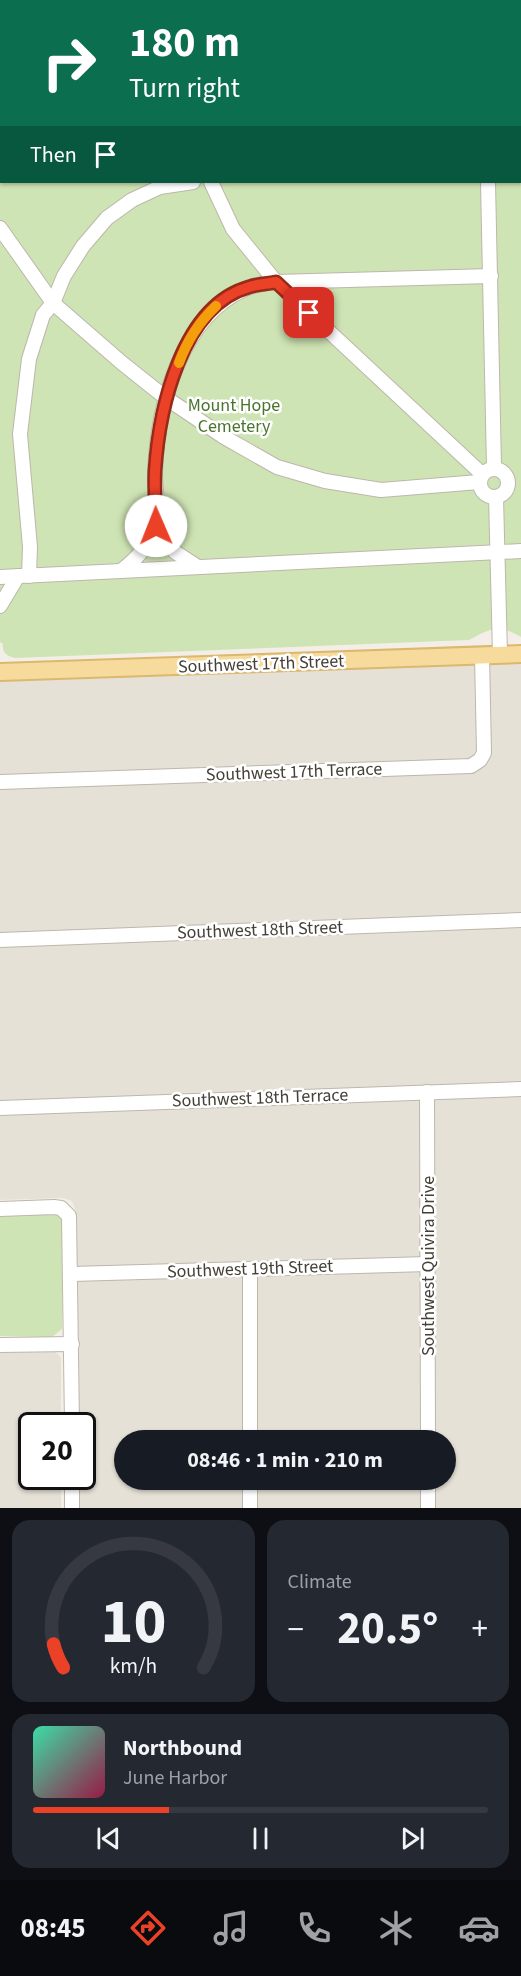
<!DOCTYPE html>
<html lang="en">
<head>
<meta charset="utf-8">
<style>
	body { margin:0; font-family:"Source Sans 3",sans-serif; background:#242831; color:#f1f3f6; height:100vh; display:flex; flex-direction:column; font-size:22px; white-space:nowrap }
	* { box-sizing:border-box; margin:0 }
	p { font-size:20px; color:#9ea1a6 }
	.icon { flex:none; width:33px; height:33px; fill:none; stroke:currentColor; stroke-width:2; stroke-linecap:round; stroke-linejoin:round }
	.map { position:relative; height:1508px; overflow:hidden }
	.sheet { display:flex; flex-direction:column; gap:12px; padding:12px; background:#0d0f14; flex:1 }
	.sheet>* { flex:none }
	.hud { position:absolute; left:0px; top:0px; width:522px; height:183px; box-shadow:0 2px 4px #0004; background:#0b6e4f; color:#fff; overflow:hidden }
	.speed { position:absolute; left:18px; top:1412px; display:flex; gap:12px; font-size:30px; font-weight:700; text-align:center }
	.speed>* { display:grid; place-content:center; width:78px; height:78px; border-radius:50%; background:#171b24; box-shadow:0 2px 4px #0004; line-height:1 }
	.speed .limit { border:3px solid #111; border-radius:9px; background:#fff; color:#111 }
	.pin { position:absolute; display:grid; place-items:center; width:51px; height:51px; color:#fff; margin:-26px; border-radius:12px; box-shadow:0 3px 9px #0006 }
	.me { position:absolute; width:66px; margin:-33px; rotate:359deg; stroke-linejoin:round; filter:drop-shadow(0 0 4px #0008) }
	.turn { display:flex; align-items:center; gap:21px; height:126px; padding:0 30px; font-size:27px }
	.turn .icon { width:78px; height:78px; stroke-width:2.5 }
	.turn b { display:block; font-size:42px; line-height:51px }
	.then { display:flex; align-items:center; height:57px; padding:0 30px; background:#0003; gap:12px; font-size:22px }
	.big { font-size:45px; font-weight:700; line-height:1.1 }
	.sheet .tile { flex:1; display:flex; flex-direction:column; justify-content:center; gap:9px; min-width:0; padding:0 21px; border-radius:18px; background:#242831 }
	.sheet .dial { align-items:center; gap:0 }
	.dial svg { height:156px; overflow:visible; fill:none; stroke:#363941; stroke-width:7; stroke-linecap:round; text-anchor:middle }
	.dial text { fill:#f1f3f6; stroke:none }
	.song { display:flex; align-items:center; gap:18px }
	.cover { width:72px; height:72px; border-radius:9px; background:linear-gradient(135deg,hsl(160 70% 55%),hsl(340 70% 35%)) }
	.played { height:6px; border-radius:3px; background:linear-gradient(90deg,#ea4127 30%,#363941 30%) }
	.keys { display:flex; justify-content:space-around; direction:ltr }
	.heat { display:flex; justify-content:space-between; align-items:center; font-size:33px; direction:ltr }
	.sheet .tiles { flex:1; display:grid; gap:12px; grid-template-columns:1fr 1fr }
	.tile:last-child { grid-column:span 2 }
	.trip { position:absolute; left:114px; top:1430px; width:342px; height:60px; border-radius:30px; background:#171b24; box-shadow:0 2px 4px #0004; font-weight:700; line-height:60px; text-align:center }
	.menu { display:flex; height:96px; justify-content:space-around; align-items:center; background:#090b0e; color:#9ea1a6 }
	.menu .icon { width:42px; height:42px }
	.menu .selected { color:#ea4127 }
	.menu b { font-size:27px; color:#f1f3f6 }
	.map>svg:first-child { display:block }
	.residential { fill:#e6e1d6; fill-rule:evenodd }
	.green { fill:#cfe4b4; fill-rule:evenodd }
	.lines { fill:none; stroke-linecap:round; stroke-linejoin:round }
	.minor-casing { stroke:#bdb7ab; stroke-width:16 }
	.major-casing { stroke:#dbb86e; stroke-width:20 }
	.minor { stroke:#fff; stroke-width:14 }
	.major { stroke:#f7db9d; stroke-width:16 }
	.route-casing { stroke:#982a19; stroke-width:15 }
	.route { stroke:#ea4127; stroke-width:10 }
	.slow { stroke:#f59e0b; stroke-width:10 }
	.labels { text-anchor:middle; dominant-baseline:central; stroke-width:5; stroke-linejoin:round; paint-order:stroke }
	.park-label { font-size:18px; fill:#4a732e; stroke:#fff }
	.street-label { font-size:18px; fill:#454037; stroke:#fff }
</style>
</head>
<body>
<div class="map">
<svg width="521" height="1508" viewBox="0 0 521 1508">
	<rect width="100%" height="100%" fill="#f3efe8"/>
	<!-- residential -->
	<g class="residential">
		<path d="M 521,661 L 521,1508 L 77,1508 L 77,1476 L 82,1476 L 82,1425 L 77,1425 L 76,1212 L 72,1201 L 63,1198 L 0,1200 L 0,680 ZM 124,1440 L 446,1440 L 446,1479 L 124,1479 Z"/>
		<polygon points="0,1349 53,1349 61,1358 61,1425 32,1425 32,1476 61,1476 61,1508 0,1508"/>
	</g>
	<!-- green -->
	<g class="green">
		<path d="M 0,0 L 521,0 L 521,637 C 498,624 491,628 469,640 L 15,658 C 7,656 2,653 3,644 L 0,642 ZM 2,2 L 520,2 L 520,182 L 2,182 Z"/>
		<polygon points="57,1213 61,1216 63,1222 62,1329 52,1337 0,1336 0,1215"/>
	</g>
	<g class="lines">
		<!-- minor casing -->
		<g class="minor-casing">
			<g id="minor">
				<polyline points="181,0 183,2"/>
				<polyline points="36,2 36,0"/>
				<polyline points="0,55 2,54"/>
				<polyline points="211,182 233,229 276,282 482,474"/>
				<polyline points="488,182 494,468"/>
				<polyline points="0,228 53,303 122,363 166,398 224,437 277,467 325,481 381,490 479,482"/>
				<circle cx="494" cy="483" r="14"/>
				<polyline points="496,497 500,654"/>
				<polyline points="156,526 175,552 198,567"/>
				<path d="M 121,571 C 136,559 148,547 155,529 C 160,516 155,488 155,474 C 157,408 180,317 245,289 C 254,284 266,284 276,282 L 491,276"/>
				<polyline points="29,576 30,547 20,434 29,359 43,315 53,303 64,276 83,246 107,218 132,200 160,187 193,182"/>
				<polyline points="0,577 521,551"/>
				<polyline points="0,606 18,576"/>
				<polyline points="0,782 471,766 480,760 484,753 482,655"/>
				<polyline points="0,940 521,920"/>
				<polyline points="427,1092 428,1440"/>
				<polyline points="0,1108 521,1089"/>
				<polyline points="0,1209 54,1207 61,1208 69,1216 72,1425"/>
				<polyline points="250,1269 250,1440"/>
				<polyline points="72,1274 428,1264"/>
				<polyline points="0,1345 72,1344"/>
				<polyline points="72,1476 72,1508"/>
				<polyline points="250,1479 250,1508"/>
				<polyline points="428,1479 428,1508"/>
			</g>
		</g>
		<!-- major casing -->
		<g class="major-casing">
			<polyline id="major" points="0,672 521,654"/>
		</g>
		<!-- minor -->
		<use href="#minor" class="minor"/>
		<!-- major -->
		<use href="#major" class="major"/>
	</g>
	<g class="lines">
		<!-- route casing -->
		<g class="route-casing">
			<path id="route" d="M 156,526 C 156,508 154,489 155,471 C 159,410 181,306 249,287 C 258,284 267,284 276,282 L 309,313"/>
		</g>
		<!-- route -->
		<use href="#route" class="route"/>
		<!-- slow -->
		<path class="slow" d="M 179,363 C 187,341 199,322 216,306"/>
	</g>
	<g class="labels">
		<!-- park labels -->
		<g class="park-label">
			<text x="234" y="405">Mount Hope<tspan x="234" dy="21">Cemetery</tspan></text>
		</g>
		<!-- street labels -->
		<g class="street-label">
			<text transform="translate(261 664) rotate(-2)">Southwest 17th Street</text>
			<text transform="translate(294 772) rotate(-2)">Southwest 17th Terrace</text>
			<text transform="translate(260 930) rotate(-2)">Southwest 18th Street</text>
			<text transform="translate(260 1098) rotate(-2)">Southwest 18th Terrace</text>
			<text transform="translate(428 1266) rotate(-90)">Southwest Quivira Drive</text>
			<text transform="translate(250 1269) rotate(-2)">Southwest 19th Street</text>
		</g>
	</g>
</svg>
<div class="speed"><div class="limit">20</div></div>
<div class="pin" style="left:309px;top:313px;background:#d93025"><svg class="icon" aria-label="arrive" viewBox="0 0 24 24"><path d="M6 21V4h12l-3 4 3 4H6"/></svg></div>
<svg class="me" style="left:156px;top:526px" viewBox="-20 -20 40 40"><circle r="19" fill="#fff"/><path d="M0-13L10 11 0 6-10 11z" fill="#ea4127"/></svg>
<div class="trip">08:46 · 1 min · 210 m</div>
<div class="hud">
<div class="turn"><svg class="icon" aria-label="right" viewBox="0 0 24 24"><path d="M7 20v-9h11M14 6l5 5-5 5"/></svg><div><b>180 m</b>Turn right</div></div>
<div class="then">Then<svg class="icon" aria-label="arrive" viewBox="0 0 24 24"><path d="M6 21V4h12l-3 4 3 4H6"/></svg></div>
</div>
</div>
<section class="sheet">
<div class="tiles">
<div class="tile dial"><svg viewBox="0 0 100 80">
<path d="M14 69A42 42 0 1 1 86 69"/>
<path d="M14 69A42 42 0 0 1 9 57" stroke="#ea4127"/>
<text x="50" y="56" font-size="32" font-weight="700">10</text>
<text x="50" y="72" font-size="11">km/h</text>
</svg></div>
<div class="tile"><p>Climate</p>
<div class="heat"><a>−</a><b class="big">20.5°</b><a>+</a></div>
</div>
<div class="tile">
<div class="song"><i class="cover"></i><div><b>Northbound</b><p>June Harbor</p></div></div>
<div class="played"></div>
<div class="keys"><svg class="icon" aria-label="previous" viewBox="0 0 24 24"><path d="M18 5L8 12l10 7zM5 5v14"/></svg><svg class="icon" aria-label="pause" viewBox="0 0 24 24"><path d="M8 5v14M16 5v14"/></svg><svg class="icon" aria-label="next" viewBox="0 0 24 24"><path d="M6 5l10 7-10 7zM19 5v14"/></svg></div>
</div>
</div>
</section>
<nav class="menu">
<b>08:45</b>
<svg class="icon selected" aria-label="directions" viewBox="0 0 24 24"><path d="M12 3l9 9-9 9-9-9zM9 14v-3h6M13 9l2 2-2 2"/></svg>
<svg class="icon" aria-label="music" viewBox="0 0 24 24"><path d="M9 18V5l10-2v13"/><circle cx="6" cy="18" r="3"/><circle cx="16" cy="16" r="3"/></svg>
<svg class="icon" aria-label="phone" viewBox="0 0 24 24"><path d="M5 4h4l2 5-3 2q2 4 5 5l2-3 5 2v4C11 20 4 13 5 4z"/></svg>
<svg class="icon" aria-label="climate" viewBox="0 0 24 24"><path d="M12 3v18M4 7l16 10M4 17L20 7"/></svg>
<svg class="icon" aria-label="car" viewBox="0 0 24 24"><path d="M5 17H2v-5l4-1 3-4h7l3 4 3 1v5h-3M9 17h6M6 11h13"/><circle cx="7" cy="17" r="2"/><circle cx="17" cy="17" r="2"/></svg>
</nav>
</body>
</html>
